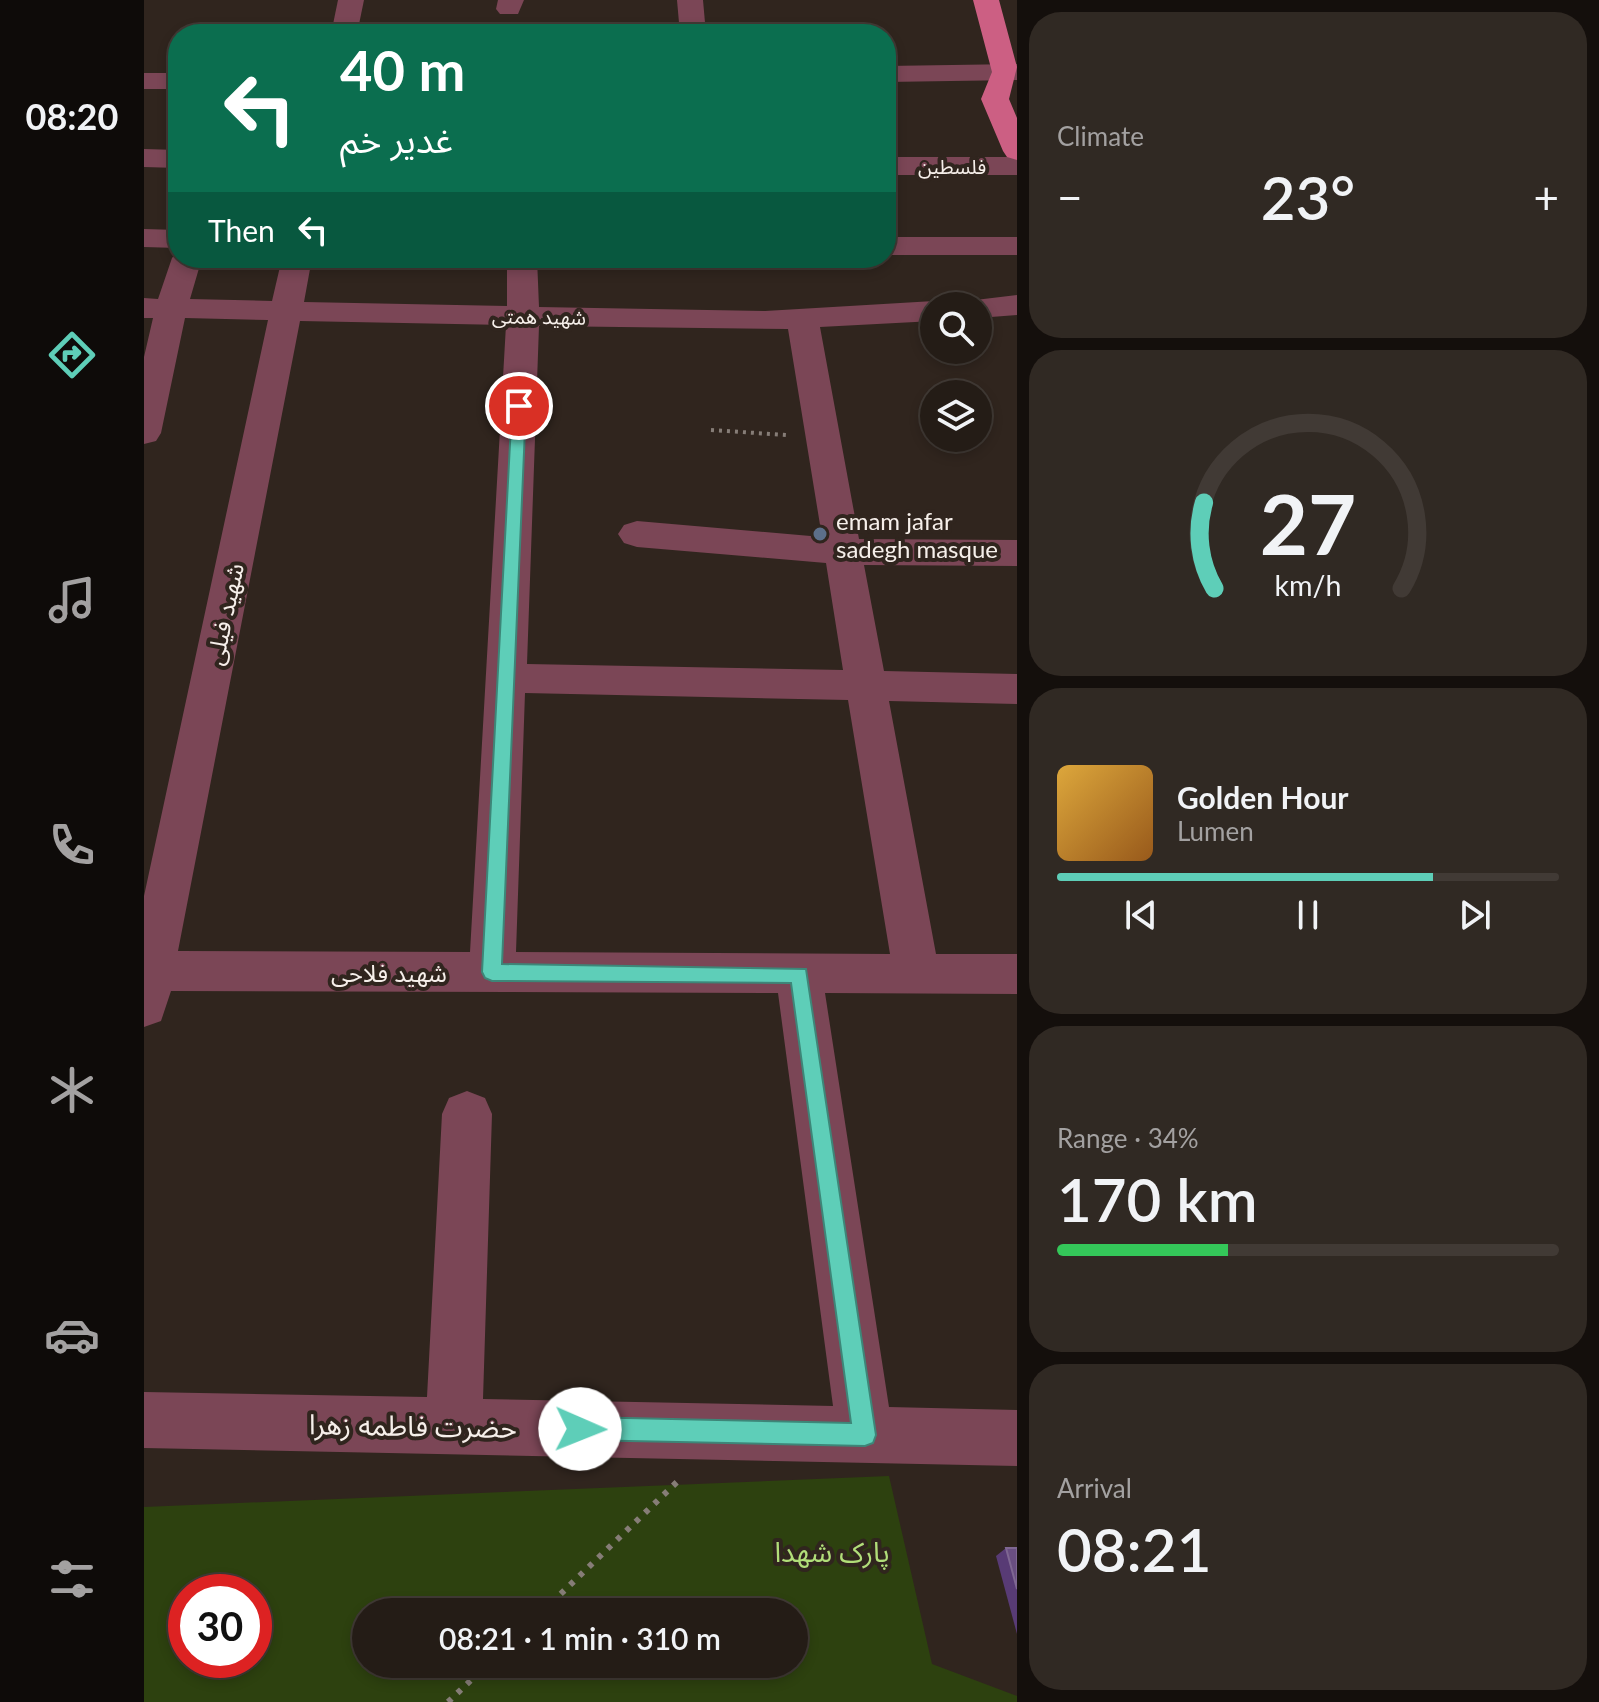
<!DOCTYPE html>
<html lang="en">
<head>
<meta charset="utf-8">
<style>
	body { margin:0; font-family:Lato,"Noto Sans Arabic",sans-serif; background:#302923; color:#f1f3f6; height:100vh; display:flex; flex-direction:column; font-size:30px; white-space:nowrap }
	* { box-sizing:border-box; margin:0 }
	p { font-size:26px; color:#a3a1a1 }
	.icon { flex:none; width:44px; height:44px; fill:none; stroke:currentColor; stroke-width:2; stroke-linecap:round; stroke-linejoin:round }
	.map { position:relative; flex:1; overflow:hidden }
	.drawer { display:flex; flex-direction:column; gap:12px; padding:12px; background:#140f0c; width:582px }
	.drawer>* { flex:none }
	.hud { position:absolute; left:24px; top:24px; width:728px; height:244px; border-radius:32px; box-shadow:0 4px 12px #0003,0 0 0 2px #413a35; background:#0b6e4f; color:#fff; overflow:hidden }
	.tools { position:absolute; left:776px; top:292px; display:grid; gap:16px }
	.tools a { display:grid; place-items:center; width:72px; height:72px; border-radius:50%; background:#241c16; box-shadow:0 4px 12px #0003,0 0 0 2px #413a35; font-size:40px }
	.speed { position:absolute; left:24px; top:1574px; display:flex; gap:16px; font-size:40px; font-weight:700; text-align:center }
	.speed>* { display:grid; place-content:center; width:104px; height:104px; border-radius:50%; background:#241c16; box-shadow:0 4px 12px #0003,0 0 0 2px #413a35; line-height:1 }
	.speed .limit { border:12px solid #d22; background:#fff; color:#111 }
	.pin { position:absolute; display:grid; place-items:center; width:68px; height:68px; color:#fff; margin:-34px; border:4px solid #fff; border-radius:50%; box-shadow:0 2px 8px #0007 }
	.me { position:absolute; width:88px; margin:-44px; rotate:91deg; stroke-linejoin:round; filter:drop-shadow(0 0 6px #0008) }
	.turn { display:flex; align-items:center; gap:28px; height:168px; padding:0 40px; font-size:36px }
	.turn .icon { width:104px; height:104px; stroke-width:2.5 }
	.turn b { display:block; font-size:56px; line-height:68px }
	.then { display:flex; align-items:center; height:76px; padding:0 40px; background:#0003; gap:16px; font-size:30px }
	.big { font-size:60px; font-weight:600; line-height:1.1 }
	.drawer .card { flex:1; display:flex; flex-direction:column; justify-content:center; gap:12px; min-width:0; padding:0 28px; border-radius:32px; background:#302923 }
	.drawer .dial { align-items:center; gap:0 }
	.dial svg { height:208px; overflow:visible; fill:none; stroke:#413a35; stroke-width:7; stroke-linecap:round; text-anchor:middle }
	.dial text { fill:#f1f3f6; stroke:none }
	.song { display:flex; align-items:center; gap:24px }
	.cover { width:96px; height:96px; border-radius:12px; background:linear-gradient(135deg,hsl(40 70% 55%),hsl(30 70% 35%)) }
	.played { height:8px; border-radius:4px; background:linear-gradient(90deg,#5eceb8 75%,#413a35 75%) }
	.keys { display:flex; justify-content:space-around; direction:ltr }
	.heat { display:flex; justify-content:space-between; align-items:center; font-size:44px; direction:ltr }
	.charge { height:12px; border-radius:6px; background:linear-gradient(90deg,#34c759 34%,#413a35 0) }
	.trip { position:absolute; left:208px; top:1598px; width:456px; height:80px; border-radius:40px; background:#241c16; box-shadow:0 4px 12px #0003,0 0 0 2px #413a35; font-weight:600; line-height:80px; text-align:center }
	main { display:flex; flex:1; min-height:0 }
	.tabs { display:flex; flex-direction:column; width:144px; justify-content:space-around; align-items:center; background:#0e0b09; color:#a3a1a1 }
	.tabs .icon { width:56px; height:56px }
	.tabs .active { color:#5eceb8 }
	.tabs b { font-size:36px; color:#f1f3f6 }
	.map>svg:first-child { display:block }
	.green { fill:#2d410f; fill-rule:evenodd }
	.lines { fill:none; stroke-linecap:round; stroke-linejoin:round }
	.path-far1 { stroke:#867d77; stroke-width:4; stroke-dasharray:3 5; stroke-linecap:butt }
	.path { stroke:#867d77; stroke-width:6; stroke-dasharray:5 8; stroke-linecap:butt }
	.minor { fill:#7b4656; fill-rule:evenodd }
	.major { fill:#cc5f83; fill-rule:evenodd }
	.wall { fill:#583b75 }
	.building { fill:#694e81; stroke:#7f6792; stroke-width:2 }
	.route { fill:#5eceb8; stroke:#3d8678; stroke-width:2 }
	.service-dot { fill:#5c6f8a; stroke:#30251e; stroke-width:3 }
	.labels { text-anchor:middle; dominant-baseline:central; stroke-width:8; stroke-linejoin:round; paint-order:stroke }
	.far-street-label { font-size:20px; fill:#f6efea; stroke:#30251e }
	.poi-label { font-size:24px; fill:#f6efea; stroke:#30251e; text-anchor:start }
	.street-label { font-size:24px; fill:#f6efea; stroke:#30251e }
	.near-street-label { font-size:28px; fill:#f6efea; stroke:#30251e }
	.near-park-label { font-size:28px; fill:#b1de79; stroke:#30251e }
</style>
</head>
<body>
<main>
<nav class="tabs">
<b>08:20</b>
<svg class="icon active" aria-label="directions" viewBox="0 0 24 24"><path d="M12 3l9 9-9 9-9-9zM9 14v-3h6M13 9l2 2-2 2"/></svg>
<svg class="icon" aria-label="music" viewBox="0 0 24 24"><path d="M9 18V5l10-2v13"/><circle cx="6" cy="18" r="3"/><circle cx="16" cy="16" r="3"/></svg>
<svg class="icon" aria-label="phone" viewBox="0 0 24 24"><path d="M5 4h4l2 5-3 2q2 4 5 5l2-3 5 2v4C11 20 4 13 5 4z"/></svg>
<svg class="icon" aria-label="climate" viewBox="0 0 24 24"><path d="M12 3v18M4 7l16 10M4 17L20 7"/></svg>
<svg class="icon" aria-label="car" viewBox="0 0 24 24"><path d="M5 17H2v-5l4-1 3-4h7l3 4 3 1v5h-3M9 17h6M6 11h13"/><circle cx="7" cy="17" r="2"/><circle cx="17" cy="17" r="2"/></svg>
<svg class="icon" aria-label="filters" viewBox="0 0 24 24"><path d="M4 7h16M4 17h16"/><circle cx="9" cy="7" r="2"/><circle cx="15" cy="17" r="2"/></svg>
</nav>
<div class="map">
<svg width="873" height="1702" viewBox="0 0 873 1702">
	<rect width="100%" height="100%" fill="#30251e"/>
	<!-- green -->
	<path class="green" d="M 745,1476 L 788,1664 L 873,1696 L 873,1702 L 0,1702 L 0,1507 ZM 42,1592 L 110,1592 L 110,1660 L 42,1660 ZM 222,1612 L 650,1612 L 650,1664 L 222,1664 Z"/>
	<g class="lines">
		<!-- path-far1 -->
		<polyline class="path-far1" points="567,430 642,435"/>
		<!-- path -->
		<g class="path">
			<polyline points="398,1612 535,1480"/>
			<polyline points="304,1702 344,1664"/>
		</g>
		<!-- minor -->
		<g class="minor">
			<polygon points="194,0 220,0 213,34 187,34"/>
			<polygon points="354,0 380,0 374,14 356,14 352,9"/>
			<polygon points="533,0 559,0 562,34 536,34"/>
			<polygon points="873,64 873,80 742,82 742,66"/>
			<rect x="0" y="73" width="34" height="16"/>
			<polygon points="0,149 34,150 34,168 0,167"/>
			<rect x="742" y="157" width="131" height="18"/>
			<polygon points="0,229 34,230 34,248 0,247"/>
			<rect x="742" y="237" width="131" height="18"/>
			<path d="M 34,251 L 34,258 L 58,258 L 46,299 L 128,301 L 138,258 L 168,258 L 160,302 L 363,306 L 363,258 L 393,258 L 395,307 L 621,311 L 790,301 L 803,306 L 790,306 L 790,321 L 676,327 L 715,539 L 873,540 L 873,566 L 720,565 L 740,671 L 873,674 L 873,704 L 745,701 L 792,954 L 873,954 L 873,994 L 681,993 L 745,1407 L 873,1410 L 873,1466 L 0,1448 L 0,1392 L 283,1397 L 298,1114 L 305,1098 L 323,1091 L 341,1098 L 348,1114 L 339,1399 L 689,1406 L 634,993 L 27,991 L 17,1021 L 0,1027 L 0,896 L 124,320 L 41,318 L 17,433 L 12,441 L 0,444 L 0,357 L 9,318 L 0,318 L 0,298 L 14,299 L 28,258 ZM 156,321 L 362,325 L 326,952 L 34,951 ZM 395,326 L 644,329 L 678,537 L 493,521 L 480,525 L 474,534 L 480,543 L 493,547 L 682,563 L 699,670 L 383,664 ZM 381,693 L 704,700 L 746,954 L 372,952 Z"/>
			<polygon points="873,295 873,315 834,318 834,306 819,306 823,301"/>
		</g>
		<!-- major -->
		<polygon class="major" points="829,0 855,0 873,67 865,99 873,118 873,160 863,157 859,151 837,99 848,72"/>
	</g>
	<!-- wall -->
	<polygon class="wall" points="862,1548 873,1548 873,1634 852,1556"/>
	<!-- building -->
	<polygon class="building" points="862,1548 873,1548 873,1589"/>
	<!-- route -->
	<polygon class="route" points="375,402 382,406 358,964 662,969 732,1435 729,1443 721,1446 436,1440 428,1437 424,1429 428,1420 436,1417 707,1423 647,983 348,981 341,978 338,972 368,406"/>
	<!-- markers -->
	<circle class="service-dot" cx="676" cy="534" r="8"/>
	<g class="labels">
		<!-- far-street labels -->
		<g class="far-street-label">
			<text x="808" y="166">فلسطین</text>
			<text transform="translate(395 316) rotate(1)">شهید همتی</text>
		</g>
		<!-- poi labels -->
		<g class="poi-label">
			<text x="692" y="520">emam jafar<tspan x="692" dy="28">sadegh masque</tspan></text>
		</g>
		<!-- street labels -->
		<g class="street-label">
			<text transform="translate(80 614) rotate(-78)">شهید فیلی</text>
			<text x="245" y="972">شهید فلاحی</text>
		</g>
		<!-- near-street labels -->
		<g class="near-street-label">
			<text transform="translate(269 1425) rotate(1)">حضرت فاطمه زهرا</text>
		</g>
		<!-- near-park labels -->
		<g class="near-park-label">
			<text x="688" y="1551">پارک شهدا</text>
		</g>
	</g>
</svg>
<div class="tools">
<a><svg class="icon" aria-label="search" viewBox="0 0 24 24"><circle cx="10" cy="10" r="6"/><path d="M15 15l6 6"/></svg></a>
<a><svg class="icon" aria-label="layers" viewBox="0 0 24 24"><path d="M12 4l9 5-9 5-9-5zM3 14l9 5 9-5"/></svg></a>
</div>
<div class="speed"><div class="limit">30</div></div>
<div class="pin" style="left:375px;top:406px;background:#d93025"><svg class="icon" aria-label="arrive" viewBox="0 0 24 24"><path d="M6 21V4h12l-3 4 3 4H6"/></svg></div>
<svg class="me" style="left:436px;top:1429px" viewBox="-20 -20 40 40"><circle r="19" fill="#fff"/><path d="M0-13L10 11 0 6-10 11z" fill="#5eceb8"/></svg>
<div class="trip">08:21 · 1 min · 310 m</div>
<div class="hud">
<div class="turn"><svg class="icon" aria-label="left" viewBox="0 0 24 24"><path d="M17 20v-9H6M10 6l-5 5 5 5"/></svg><div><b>40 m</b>غدیر خم</div></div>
<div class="then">Then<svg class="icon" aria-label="left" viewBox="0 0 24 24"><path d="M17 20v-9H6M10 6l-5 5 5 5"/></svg></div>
</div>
</div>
<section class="drawer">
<div class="card"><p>Climate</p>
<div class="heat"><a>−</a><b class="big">23°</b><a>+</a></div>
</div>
<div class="card dial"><svg viewBox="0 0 100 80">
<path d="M14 69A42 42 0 1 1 86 69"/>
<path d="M14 69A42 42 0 0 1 10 36" stroke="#5eceb8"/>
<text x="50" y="56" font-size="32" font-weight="700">27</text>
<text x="50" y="72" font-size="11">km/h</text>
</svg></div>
<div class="card">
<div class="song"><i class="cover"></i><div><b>Golden Hour</b><p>Lumen</p></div></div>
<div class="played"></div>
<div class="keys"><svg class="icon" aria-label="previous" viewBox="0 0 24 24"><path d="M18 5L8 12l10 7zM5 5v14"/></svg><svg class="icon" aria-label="pause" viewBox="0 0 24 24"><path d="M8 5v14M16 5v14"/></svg><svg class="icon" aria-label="next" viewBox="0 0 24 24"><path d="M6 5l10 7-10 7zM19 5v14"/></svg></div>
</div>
<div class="card"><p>Range · 34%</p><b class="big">170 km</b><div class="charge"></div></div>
<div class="card"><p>Arrival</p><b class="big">08:21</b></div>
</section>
</main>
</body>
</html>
